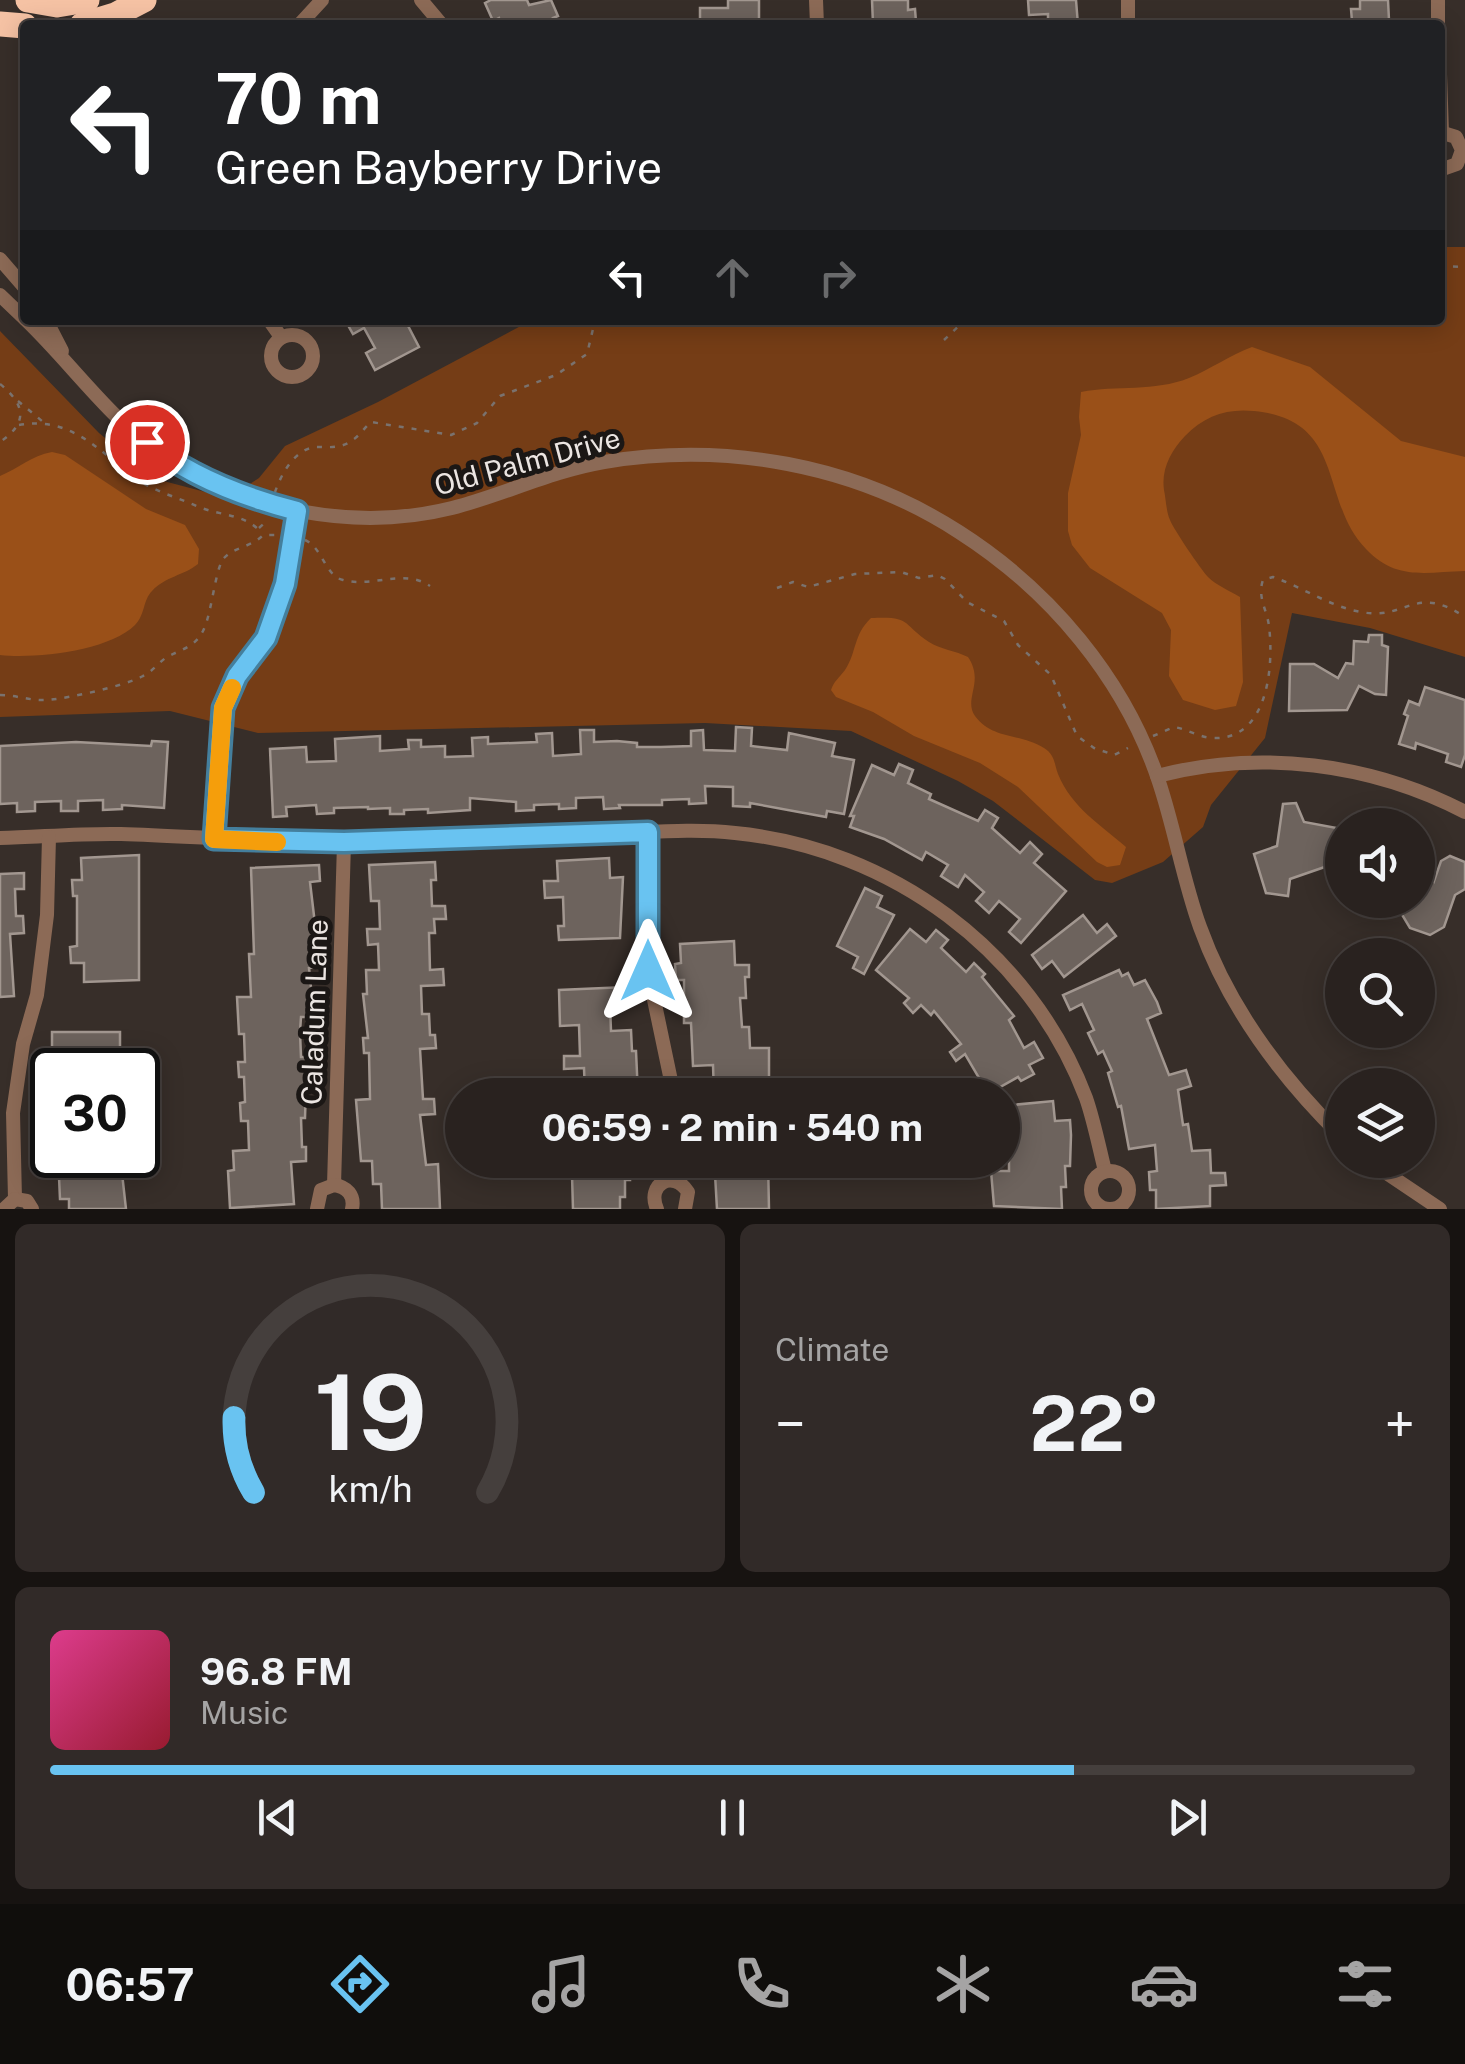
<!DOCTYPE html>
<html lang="en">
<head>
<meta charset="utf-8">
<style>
	body { margin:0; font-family:"Public Sans",sans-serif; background:#312a28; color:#f1f3f6; height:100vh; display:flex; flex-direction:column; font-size:38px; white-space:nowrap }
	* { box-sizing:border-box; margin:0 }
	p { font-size:32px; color:#a5a4a4 }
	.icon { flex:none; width:55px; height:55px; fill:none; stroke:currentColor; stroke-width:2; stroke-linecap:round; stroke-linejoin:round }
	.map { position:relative; height:1209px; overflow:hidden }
	.panel { display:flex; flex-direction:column; gap:15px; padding:15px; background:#171311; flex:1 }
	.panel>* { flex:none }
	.top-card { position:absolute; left:20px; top:20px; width:1425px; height:305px; border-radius:10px; box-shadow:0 5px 25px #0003,0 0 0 2px #453f3d; background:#202124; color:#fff; overflow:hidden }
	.controls { position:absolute; left:1325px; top:808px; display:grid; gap:20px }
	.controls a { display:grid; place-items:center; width:110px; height:110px; border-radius:50%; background:#29221f; box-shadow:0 5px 25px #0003,0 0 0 2px #453f3d; font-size:50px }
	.speed { position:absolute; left:30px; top:1048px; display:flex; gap:20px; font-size:50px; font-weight:700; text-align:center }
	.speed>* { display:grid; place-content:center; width:130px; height:130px; border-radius:50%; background:#29221f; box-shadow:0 5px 25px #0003,0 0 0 2px #453f3d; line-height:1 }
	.speed .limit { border:5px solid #111; border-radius:15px; background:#fff; color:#111 }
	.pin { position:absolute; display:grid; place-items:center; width:85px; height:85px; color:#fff; margin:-42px; border:5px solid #fff; border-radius:50%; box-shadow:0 2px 10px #0007 }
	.me { position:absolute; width:110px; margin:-55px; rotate:0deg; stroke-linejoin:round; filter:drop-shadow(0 0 8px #0008) }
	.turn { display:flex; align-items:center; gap:35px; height:210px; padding:0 30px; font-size:45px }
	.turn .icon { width:130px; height:130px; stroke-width:2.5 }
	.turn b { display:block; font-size:70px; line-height:85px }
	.lanes { display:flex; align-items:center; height:95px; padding:0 30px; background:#0003; justify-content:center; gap:50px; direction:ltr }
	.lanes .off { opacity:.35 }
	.big { font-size:75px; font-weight:700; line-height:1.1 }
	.panel .widget { flex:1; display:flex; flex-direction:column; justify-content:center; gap:15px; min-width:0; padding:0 35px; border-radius:15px; background:#312a28 }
	.panel .dial { align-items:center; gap:0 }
	.dial svg { height:260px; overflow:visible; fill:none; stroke:#453f3d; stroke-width:7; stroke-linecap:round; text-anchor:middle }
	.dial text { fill:#f1f3f6; stroke:none }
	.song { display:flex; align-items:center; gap:30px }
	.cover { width:120px; height:120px; border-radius:15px; background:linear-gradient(135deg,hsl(330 70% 55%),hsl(350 70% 35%)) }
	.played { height:10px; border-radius:5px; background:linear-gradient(90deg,#69c3f1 75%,#453f3d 75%) }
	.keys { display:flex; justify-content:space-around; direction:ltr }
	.heat { display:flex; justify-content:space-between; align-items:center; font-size:55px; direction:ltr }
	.panel .tiles { flex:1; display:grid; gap:15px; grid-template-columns:1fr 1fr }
	.widget:last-child { grid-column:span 2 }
	.trip { position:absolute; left:445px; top:1078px; width:575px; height:100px; border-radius:50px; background:#29221f; box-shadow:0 5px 25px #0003,0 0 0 2px #453f3d; font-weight:700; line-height:100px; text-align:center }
	.menu { display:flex; height:160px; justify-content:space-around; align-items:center; background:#100e0c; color:#a5a4a4 }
	.menu .icon { width:70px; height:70px }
	.menu .current { color:#69c3f1 }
	.menu b { font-size:45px; color:#f1f3f6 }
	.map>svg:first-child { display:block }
	.green { fill:#753d16 }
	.water { fill:#9a5018 }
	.building { fill:#6d635d; stroke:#a29790; stroke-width:2.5 }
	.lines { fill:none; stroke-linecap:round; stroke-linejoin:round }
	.path { stroke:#7a726e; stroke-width:2.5; stroke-dasharray:5 8; stroke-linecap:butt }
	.minor { stroke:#8c6a56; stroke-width:14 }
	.motorway { stroke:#f5c2a4; stroke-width:25 }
	.route-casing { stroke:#447f9d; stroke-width:25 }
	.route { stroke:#69c3f1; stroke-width:18 }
	.slow { stroke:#f59e0b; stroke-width:18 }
	.labels { text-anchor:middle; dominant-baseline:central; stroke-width:10; stroke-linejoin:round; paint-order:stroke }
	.street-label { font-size:28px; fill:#ebe5e2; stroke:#1b1715 }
</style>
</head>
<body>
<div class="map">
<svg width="1465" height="1209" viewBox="0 0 1465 1209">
	<rect width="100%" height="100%" fill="#372e29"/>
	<!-- green -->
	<polygon class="green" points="1440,247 1465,247 1465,657 1370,628 1292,613 1265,738 1211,805 1203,827 1163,862 1112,883 1095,880 993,801 958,781 851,731 705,723 258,733 170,711 0,717 0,331 99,433 156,479 228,498 259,478 285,446 378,402 532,320 1440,320"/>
	<!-- water -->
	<g class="water">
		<path d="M 1252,347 L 1310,367 L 1401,441 L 1465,457 L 1465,571 C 1426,572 1396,581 1366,549 C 1319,501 1347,420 1254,411 C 1227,408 1204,416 1185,436 C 1171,451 1161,469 1164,490 C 1166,499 1166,511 1170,520 C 1174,530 1200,568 1208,577 C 1216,585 1230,591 1240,597 L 1243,682 L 1236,706 L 1215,710 L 1183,700 L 1169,676 L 1171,630 L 1162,613 L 1090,568 L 1072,545 L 1068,531 L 1068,493 L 1081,435 L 1079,417 L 1081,392 C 1117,385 1154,392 1189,378 C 1211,369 1230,355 1252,347 Z"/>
		<path d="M 52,452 L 65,455 L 146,509 L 185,525 L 199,549 L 198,564 C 183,576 166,576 152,591 C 143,600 145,615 135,625 C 109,651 35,659 0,655 L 0,476 C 19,468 31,456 52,452 Z"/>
		<path d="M 871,618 C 912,616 901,623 929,642 C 940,649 956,651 968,657 C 985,682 963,699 975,716 C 993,740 1020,733 1044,748 C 1055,755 1054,763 1058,774 C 1072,808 1100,824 1126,847 L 1120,865 L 1107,867 L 1097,862 L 1018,787 L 980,763 L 914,736 L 873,712 L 836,697 L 831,690 C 834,681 839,678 845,670 C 857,652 853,635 871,618 Z"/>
	</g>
	<!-- building -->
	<g class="building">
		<polygon points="491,0 527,0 529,5 551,0 558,16 553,18 556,25 502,25 499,18 493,21 485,3"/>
		<polygon points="728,0 759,0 759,25 700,25 700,8 728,8"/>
		<polygon points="872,0 908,0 908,10 915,9 916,22 873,24"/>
		<polygon points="1028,0 1076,0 1078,25 1048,25 1048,14 1029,15"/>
		<polygon points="1360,0 1388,0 1389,20 1352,21 1351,9 1360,9"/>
		<polygon points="345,320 405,320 419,347 375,370 366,353 375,348 364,328 353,334"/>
		<polygon points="1369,635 1382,635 1382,645 1388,647 1386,695 1375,694 1359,686 1347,710 1289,711 1290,664 1314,664 1338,678 1346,663 1353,664 1354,641 1368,642"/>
		<polygon points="1425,687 1465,700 1465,755 1461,767 1446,762 1448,754 1416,743 1415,749 1399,744 1408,716 1404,714 1409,701 1419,705"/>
		<polygon points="736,727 752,728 751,746 787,750 789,733 835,743 832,756 854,760 844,814 827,811 826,817 750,803 750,807 733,806 733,787 705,786 706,803 689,804 689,799 662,800 662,805 619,805 620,808 604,809 603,797 576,798 576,808 559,809 559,804 534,805 534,810 516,811 516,802 470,798 470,810 428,813 428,809 404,810 404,814 390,814 390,808 368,809 368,807 334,808 334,813 317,814 316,805 286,807 287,816 273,817 270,749 306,747 307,762 336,761 335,739 380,736 380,751 409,749 408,740 421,740 421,747 445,746 445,757 473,756 472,738 488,737 488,744 537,742 536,734 552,733 553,756 581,754 580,730 594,730 594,742 617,741 637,743 637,747 661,747 691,746 691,731 703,730 704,750 735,751"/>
		<polygon points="152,741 168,742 164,808 122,805 122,809 103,810 103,800 78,801 78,811 61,811 61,801 35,802 35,811 17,812 17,803 0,804 0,746 76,742 151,746"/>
		<polygon points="899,764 913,770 908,783 931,794 929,799 978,821 985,810 998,818 992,828 1020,853 1030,842 1042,854 1034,863 1066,891 1021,943 1009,932 1020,919 999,901 989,913 976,901 984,892 965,875 958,887 941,876 948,865 926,852 922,860 884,839 850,827 854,816 850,816 872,765 894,775"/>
		<polygon points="1296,803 1304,822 1342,829 1342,861 1290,879 1288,896 1266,893 1254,854 1277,846 1283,804"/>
		<polygon points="1418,854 1434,881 1441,861 1450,856 1465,862 1465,889 1455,895 1444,927 1430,935 1410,928 1398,908 1410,900 1418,900"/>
		<polygon points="139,855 139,980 84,982 84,963 71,963 70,947 77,946 77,896 73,896 72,880 82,880 81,858"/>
		<polygon points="609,858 610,878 623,877 620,938 559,940 558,926 564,926 563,897 545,898 544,881 558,881 557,861"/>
		<polygon points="435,862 436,880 431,880 432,906 445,906 446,919 434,919 435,933 429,933 430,970 443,969 444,985 421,986 422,1014 429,1014 430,1035 435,1035 436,1048 420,1049 423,1099 434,1099 435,1114 420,1115 426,1165 438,1164 440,1209 382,1209 381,1184 373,1184 372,1161 361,1161 356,1100 370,1099 369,1053 364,1053 363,1038 368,1038 363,994 367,994 366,970 379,970 378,944 368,945 367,929 380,929 379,901 371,901 369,865"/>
		<polygon points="319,865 320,881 310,882 315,924 311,924 312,952 319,952 319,967 309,968 314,1017 301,1017 300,1032 301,1057 307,1057 305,1118 301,1118 302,1147 306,1147 306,1161 291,1162 294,1204 230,1208 228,1171 234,1170 233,1151 249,1150 248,1121 241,1121 240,1103 245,1102 244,1077 239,1077 238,1062 245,1062 244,1034 239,1034 237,997 251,997 249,954 254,954 251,868"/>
		<polygon points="24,873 24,889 15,889 16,916 23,916 24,933 10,934 14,996 0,997 0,874"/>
		<polygon points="865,888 882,896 877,907 894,915 864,974 853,968 858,957 837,946"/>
		<polygon points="1083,915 1097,933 1107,924 1116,936 1064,977 1052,961 1042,969 1032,955"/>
		<polygon points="910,929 926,942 936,930 948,940 941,948 966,972 974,963 985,974 982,977 1014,1016 1009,1020 1024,1048 1034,1042 1043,1058 1029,1065 1034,1074 1021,1081 1018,1077 986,1095 961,1095 982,1083 965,1054 956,1061 950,1052 961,1044 934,1011 931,1015 921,1005 913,1013 904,1003 909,998 876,970"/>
		<polygon points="734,941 735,965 749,965 749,977 745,977 746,998 740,998 742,1027 749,1027 750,1048 769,1048 769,1095 714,1095 713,1065 693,1066 691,1023 684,1023 684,980 676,980 675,964 681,963 680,944"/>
		<polygon points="1119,970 1122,976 1128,973 1134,985 1145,980 1157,1002 1161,1013 1147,1019 1169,1075 1186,1070 1191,1086 1178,1090 1183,1125 1188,1124 1192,1151 1210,1150 1211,1173 1225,1173 1226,1185 1210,1186 1210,1206 1156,1209 1156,1190 1150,1190 1149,1172 1157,1171 1155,1145 1129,1149 1121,1106 1118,1107 1108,1073 1112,1071 1103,1051 1098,1054 1088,1033 1094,1030 1082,1004 1070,1010 1063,995"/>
		<polygon points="626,987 627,1004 610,1004 611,1031 631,1030 632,1051 636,1051 638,1095 585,1095 584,1068 564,1069 564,1056 580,1056 579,1025 560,1026 559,990"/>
		<polygon points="52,1032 120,1032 120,1068 59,1069 59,1051 52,1052"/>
		<polygon points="1053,1101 1055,1121 1070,1120 1071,1135 1070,1166 1065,1166 1066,1187 1061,1187 1062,1209 994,1206 991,1171 1009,1171 1009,1141 1003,1142 1002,1106"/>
		<polygon points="58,1155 120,1155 126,1209 69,1209 69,1199 60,1199"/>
		<polygon points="629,1160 630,1180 625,1180 625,1197 620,1197 620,1209 573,1209 572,1175 556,1175 555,1162"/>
		<polygon points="709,1160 768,1160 769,1209 717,1209 715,1174 710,1174"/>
	</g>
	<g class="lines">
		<!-- path -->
		<g class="path">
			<polyline points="1440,266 1465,267"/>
			<polyline points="944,340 965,320"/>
			<path d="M 0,384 C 26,405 28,423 0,442"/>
			<polyline points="18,401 42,421"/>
			<path d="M 19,425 C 71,416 98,450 135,478 C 155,492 177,497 199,507 C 221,516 248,514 262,534"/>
			<path d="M 275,492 C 281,475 294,449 316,447 C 329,447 342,449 354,439 C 360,435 365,427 371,422 L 451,435 L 477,423 L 500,396 L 556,375 L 587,354 L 593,329 L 604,320"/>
			<polyline points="259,528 268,520"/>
			<path d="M 305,540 C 323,548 325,576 343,580 C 373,588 404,568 430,586"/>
			<polyline points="777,588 793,582 808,587 855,574 901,572 919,578 937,575 945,579 967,602 1004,621 1018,645 1051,675 1077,736 1094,748 1114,755 1128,748"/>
			<path d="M 0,695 C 16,695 31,701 46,700 C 66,699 125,686 143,676 C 152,672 159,662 167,657 C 182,649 195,647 203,631 C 212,614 215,568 224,558 C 234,547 252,547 263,535 L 278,535"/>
			<path d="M 1153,736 L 1174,727 C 1187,729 1198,737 1212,738 C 1268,741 1274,667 1269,626 C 1267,610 1257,597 1263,580 L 1273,577 C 1302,587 1331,607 1361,612 C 1407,621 1414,583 1465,617"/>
		</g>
		<!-- minor -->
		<g class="minor">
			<polyline points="421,0 442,25"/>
			<polyline points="816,0 817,25"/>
			<polyline points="1438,0 1438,25"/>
			<polyline points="299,25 322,0"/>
			<polyline points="1128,25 1128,0"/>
			<polyline points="1440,74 1442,132"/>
			<polyline points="1440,132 1456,137 1462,150 1457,164 1440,170"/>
			<polyline points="0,259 25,288"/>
			<polyline points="0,295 25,319"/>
			<path d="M 26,320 C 72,364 110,420 164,456 C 246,511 356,532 452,508 C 503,495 551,471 604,462 C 726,442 854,464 959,532 C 1050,590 1125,679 1159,782 C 1175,830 1183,880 1200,927 C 1229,1008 1281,1077 1342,1137"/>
			<polyline points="46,320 62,351"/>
			<polyline points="269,320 281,337"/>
			<circle cx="292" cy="356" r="21"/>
			<path d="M 1157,776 C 1259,749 1371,763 1465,812"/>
			<polyline points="648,833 648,971 674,1095"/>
			<path d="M 0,838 C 40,837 81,833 121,834 C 208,837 293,844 379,841 C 452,839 526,837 599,834 C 644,833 691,828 735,833 C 890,848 1030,950 1086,1098 C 1094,1121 1099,1147 1105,1171"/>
			<polyline points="214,839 223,708 237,676 265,638 285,584 297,511"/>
			<polyline points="1367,1160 1440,1209"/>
			<circle cx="1110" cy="1190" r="19"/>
			<polyline points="672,1179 674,1160"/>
			<polyline points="334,1185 344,843"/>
			<polyline points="15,1199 13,1113 23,1044 37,995 47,915 49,837"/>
			<polyline points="15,1199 27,1201 32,1209"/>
			<polyline points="4,1209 15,1199"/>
			<path d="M 317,1209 L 321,1190 L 334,1185 C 347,1187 355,1195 352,1209"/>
			<path d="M 657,1209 C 646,1184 673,1169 688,1192 L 685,1209"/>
		</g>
		<!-- motorway -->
		<g class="motorway">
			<polyline points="28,0 57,5 87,0"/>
			<polyline points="0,24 25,26"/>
			<polyline points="82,25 115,15 144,0"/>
		</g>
	</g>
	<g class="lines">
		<!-- route casing -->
		<g class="route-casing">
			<path id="route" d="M 147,442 C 190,477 243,497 297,511 L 285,584 L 266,638 L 237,676 L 223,708 L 214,839 L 344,842 L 648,832 L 648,971"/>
		</g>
		<!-- route -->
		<use href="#route" class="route"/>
		<!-- slow -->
		<polyline class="slow" points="232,688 223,708 214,839 277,842"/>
	</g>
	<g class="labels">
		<!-- street labels -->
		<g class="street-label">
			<text transform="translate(527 461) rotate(-15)">Old Palm Drive</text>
			<text transform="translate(314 1012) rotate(-88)">Caladum Lane</text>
		</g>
	</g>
</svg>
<div class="controls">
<a><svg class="icon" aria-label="sound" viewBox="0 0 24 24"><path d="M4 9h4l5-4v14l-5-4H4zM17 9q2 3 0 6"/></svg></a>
<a><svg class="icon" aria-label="search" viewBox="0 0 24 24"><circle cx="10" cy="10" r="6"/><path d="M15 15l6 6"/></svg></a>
<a><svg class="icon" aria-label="layers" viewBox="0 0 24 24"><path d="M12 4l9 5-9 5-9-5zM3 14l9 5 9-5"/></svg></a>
</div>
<div class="speed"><div class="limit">30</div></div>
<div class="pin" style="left:147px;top:442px;background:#d93025"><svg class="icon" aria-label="arrive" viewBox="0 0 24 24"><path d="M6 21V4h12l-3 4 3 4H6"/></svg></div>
<svg class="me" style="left:648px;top:971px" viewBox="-20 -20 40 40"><path d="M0-17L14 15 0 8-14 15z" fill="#69c3f1" stroke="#fff" stroke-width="4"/></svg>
<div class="trip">06:59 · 2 min · 540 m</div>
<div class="top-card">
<div class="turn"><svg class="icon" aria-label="left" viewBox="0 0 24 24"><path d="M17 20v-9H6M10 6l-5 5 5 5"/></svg><div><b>70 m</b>Green Bayberry Drive</div></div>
<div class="lanes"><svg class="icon" aria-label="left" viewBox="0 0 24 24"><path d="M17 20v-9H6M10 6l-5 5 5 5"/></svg><svg class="icon off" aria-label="ahead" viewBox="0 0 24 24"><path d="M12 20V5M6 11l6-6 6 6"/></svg><svg class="icon off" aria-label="right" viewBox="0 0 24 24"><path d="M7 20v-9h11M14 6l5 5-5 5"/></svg></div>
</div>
</div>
<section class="panel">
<div class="tiles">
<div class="widget dial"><svg viewBox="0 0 100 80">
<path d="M14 69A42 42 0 1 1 86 69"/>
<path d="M14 69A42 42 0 0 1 8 46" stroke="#69c3f1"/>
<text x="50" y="56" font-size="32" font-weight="700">19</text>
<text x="50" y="72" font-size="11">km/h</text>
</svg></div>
<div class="widget"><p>Climate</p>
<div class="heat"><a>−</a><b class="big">22°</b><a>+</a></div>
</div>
<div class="widget">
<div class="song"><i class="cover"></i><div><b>96.8 FM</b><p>Music</p></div></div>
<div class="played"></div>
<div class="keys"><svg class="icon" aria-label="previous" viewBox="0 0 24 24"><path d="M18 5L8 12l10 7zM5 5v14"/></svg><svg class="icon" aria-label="pause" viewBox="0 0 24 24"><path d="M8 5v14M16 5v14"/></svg><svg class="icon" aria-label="next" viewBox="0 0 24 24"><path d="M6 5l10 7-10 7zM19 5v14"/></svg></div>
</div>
</div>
</section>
<nav class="menu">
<b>06:57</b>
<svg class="icon current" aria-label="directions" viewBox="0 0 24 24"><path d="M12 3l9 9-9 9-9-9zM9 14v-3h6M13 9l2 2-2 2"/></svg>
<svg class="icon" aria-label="music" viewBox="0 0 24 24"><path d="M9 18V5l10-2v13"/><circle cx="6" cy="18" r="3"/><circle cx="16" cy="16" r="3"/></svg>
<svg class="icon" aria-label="phone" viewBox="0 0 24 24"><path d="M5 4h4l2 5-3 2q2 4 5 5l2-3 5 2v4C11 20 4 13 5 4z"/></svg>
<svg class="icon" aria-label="climate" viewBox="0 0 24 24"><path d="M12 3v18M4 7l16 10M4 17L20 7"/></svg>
<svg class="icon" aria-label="car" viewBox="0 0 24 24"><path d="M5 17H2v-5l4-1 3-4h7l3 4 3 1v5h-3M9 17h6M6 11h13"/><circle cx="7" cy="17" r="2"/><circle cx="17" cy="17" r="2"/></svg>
<svg class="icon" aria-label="filters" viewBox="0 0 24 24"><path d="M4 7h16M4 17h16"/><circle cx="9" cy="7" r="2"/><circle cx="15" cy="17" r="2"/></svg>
</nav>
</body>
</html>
